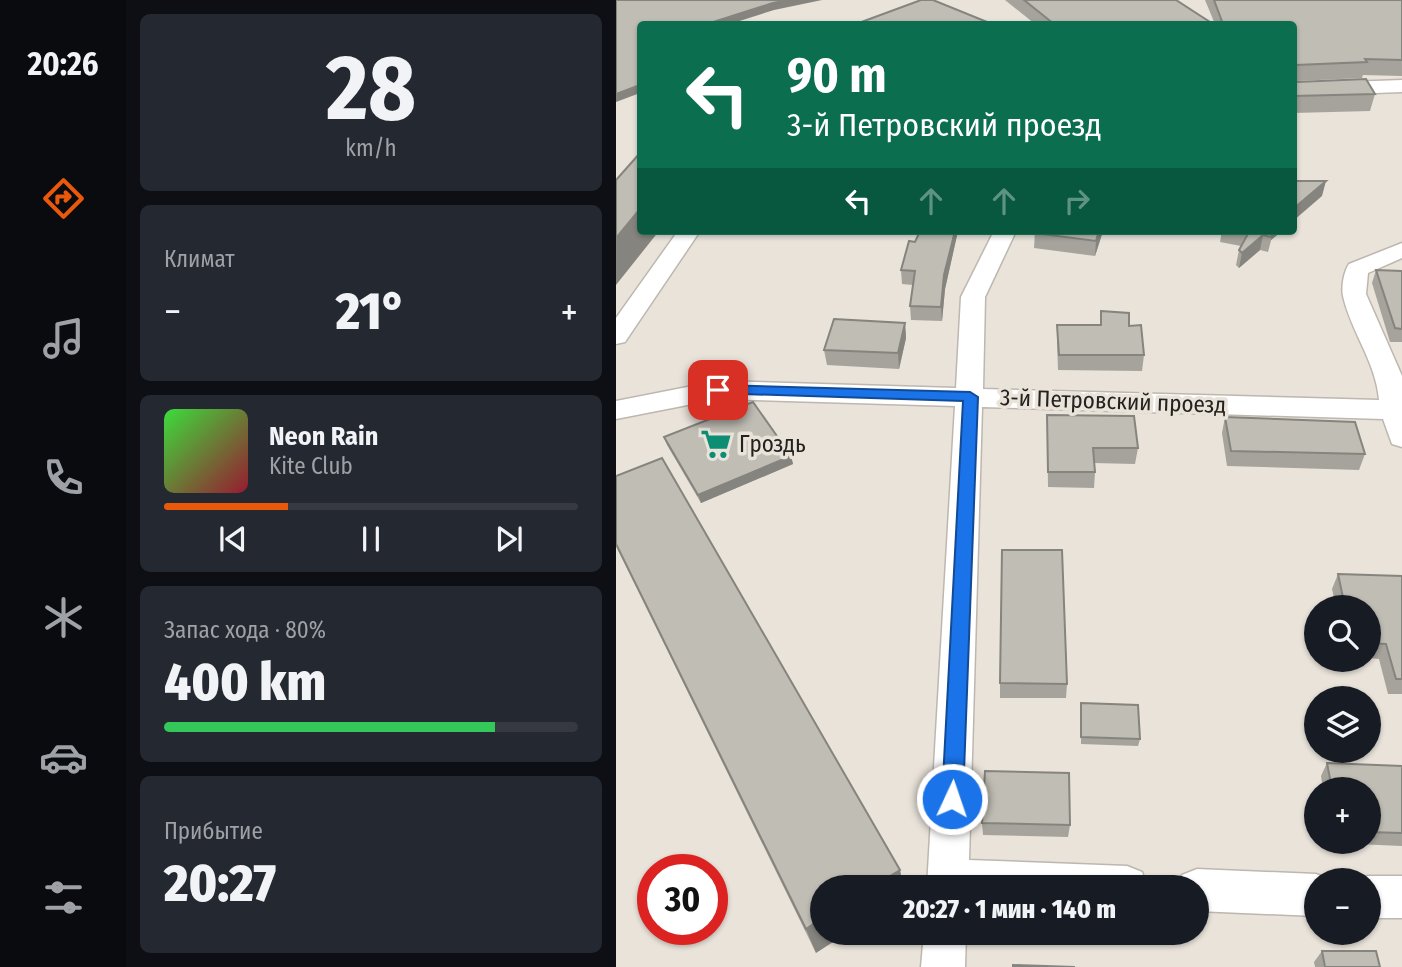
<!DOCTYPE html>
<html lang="ru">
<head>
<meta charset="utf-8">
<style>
	body { margin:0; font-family:"Fira Sans Condensed",sans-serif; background:#242831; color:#f1f3f6; height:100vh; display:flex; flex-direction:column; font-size:26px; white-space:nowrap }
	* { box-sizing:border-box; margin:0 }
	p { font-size:23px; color:#9ea1a6 }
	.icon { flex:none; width:38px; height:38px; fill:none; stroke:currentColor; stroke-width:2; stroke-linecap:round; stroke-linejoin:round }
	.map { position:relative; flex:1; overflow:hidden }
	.details { display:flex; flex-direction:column; gap:14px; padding:14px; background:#0d0f14; width:490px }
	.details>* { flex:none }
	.hud { position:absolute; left:21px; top:21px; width:660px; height:214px; border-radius:7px; box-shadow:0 2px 5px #0004; background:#0b6e4f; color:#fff; overflow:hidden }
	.controls { position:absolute; left:688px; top:595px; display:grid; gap:14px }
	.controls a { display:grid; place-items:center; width:77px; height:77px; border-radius:50%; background:#171b24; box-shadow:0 2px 5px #0004; font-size:35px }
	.speed { position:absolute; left:21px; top:854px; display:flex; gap:14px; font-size:35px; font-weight:700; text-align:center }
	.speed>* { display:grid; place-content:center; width:91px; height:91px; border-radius:50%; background:#171b24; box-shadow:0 2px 5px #0004; line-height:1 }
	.speed .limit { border:10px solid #d22; background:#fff; color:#111 }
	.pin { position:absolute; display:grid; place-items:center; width:60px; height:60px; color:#fff; margin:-30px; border-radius:14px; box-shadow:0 4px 10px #0006 }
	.me { position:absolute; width:77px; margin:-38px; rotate:3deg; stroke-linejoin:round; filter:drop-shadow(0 0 5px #0008) }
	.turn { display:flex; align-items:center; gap:24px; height:147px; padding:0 35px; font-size:32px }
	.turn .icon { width:91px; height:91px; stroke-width:2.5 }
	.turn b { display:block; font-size:49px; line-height:60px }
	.lanes { display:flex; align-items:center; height:66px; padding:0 35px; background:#0003; justify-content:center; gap:35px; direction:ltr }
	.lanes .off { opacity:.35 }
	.big { font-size:52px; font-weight:800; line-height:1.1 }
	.details .widget { flex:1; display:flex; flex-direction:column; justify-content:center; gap:10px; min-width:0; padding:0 24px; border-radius:10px; background:#242831 }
	.details .dial { align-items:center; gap:0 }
	.dial b { font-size:91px; line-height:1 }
	.song { display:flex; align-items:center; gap:21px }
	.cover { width:84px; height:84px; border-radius:10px; background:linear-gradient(135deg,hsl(120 70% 55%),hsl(350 70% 35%)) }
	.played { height:7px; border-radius:4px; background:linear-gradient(90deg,#ea580c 30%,#363941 30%) }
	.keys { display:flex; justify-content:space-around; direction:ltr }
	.heat { display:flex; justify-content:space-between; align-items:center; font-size:38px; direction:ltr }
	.charge { height:10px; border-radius:5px; background:linear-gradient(90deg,#34c759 80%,#363941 0) }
	.trip { position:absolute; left:194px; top:875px; width:399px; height:70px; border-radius:35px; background:#171b24; box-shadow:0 2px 5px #0004; font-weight:800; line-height:70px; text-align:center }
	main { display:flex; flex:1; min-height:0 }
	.tabs { display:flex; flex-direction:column; width:126px; justify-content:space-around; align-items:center; background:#090b0e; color:#9ea1a6 }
	.tabs .icon { width:49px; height:49px }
	.tabs .current { color:#ea580c }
	.tabs b { font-size:32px; color:#f1f3f6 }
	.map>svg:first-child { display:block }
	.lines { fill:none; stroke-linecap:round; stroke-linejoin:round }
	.street-casing { stroke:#bdb7af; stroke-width:3 }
	.street { fill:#fff; fill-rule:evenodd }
	.wall { fill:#a5a39b }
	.shaded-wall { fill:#86847e }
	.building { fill:#c0bdb4; stroke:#86847e; stroke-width:2 }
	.route { fill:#1a73e8; stroke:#114b97; stroke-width:2 }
	.labels { text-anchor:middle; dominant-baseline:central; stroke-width:7; stroke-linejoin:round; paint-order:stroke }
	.street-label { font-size:23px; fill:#24221f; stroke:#e9e3da }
	.poi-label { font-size:23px; fill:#24221f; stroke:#e9e3da; text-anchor:start }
</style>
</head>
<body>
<main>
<nav class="tabs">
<b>20:26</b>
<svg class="icon current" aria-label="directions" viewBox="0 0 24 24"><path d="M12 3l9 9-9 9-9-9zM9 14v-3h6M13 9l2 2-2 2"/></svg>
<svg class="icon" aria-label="music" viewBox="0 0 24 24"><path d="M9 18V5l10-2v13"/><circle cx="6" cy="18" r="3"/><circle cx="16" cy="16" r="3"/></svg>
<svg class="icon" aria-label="phone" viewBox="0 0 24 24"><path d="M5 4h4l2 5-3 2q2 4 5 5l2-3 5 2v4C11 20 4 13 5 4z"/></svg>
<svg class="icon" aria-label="climate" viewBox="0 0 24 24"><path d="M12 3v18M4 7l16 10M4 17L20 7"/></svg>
<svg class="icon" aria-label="car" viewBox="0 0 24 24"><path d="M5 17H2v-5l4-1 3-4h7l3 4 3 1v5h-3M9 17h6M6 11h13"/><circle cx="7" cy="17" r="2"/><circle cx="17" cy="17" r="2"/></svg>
<svg class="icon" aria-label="filters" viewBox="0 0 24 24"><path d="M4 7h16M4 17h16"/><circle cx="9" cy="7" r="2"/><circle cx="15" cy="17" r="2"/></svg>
</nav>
<section class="details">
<div class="widget dial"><b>28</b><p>km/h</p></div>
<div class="widget"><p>Климат</p>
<div class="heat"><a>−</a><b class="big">21°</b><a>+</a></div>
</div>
<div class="widget">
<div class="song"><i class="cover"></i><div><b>Neon Rain</b><p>Kite Club</p></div></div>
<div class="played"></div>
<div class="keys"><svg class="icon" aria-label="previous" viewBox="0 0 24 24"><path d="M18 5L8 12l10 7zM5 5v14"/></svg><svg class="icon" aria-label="pause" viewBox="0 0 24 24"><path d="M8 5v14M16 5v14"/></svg><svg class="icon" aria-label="next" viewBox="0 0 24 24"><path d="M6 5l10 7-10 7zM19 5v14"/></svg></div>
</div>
<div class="widget"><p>Запас хода · 80%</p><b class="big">400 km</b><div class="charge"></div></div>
<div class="widget"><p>Прибытие</p><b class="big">20:27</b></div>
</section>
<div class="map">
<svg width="786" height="967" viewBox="0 0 786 967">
	<rect width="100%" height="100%" fill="#e9e3da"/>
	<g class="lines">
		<!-- street casing -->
		<g class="street-casing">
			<g id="street">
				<polygon points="786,80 786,92 677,96 677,84"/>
				<polygon points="62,231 84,231 9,342 0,344 0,318"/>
				<path d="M 378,231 L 400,231 L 369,297 L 367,389 L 763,400 C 760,362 735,332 727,296 C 725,287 728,271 733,264 L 786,243 L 786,258 L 752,273 L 750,294 L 786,376 L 786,447 L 776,444 L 767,419 L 366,407 L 353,860 L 511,866 L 526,872 L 531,887 L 311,887 L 339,406 L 102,399 L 0,419 L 0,401 L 102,381 L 340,388 L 345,297 Z"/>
				<polygon points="581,869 700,874 714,880 700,880 700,916 581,911 581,887 562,887 566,875"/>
				<polygon points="752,876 786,876 786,918 752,918 752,880 742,880"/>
				<polygon points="308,933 350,933 349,967 305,967"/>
			</g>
		</g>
		<!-- street -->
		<use href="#street" class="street"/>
	</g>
	<!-- wall -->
	<g class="wall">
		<polygon points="389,0 560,0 597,24 419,24"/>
		<polygon points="589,0 786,0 786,76 747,75 746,78 680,81 759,94 754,111 677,113 677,24 599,24"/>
		<polygon points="304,231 342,231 329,289 326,321 295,320 294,306 297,285 286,284 285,270"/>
		<polygon points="419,231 487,231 479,256 418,248"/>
		<polygon points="606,231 666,231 655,240 652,252 644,250 623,268 620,265 623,250 625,246 604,242"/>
		<polygon points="760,270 786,271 786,342 774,342 756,283"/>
		<polygon points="485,311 513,326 528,355 526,371 442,370 441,340 441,325 484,325"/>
		<polygon points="289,323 290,338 283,369 211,365 208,350"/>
		<polygon points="431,415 522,448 519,464 478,463 479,472 478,488 432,487"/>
		<polygon points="609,417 749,454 743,470 611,466 606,433"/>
		<polygon points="48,437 175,456 177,464 85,503 51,445"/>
		<polygon points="0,476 284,870 287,887 206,887 200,953 0,546"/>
		<polygon points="722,574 786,576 786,694 772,694 763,659 752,658 752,607 720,607 716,589"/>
		<polygon points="384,683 451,684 450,698 384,698"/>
		<polygon points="465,703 524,739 522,746 465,744"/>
		<polygon points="711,763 786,766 786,846 717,843 717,842 752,842 752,789 707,789 705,776"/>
		<polygon points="366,823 454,825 452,837 367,835"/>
		<polygon points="706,951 764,967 699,967 698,962"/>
	</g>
	<!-- shaded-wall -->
	<g class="shaded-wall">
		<polygon points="173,0 206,0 158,10 114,24 91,24 157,3"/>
		<polygon points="24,85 24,93 0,102 0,94"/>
		<polygon points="710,181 706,196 677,221 677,209"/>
		<polygon points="24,209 24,231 43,231 0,285 0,238"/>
		<polygon points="339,231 342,231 329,289 326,321 325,307 328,275"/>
		<polygon points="483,231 487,231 479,256 480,241"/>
		<polygon points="657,231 666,231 655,240 652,252"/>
		<polygon points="647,235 644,250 623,268 626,253"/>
		<polygon points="289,323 290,338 283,369 282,353"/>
		<polygon points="175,456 177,464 85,503 82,495"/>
		<polygon points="284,870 287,887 256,887"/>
		<polygon points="206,918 206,933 231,933 200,953 190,929"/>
	</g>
	<!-- building -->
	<g class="building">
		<polygon points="0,0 173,0 157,3 91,24 24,24 24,85 0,94"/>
		<polygon points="305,0 317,0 376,24 240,24"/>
		<polygon points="408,0 560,0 597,24 453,24 450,23 438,24"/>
		<polygon points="598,0 786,0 786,60 749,59 751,62 680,65 678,79 681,82 750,79 759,94 677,96 677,24 607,24"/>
		<polygon points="24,153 24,209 0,238 0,180"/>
		<polygon points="677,181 710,181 677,209"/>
		<polygon points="304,231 339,231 328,275 325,307 294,306 299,271 285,270 293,241 299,242"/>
		<polygon points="419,231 483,231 480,241 418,233"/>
		<polygon points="625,231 657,231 655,237 647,235 626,253 623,250 633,232"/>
		<polygon points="760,270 786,271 786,329 779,328"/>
		<polygon points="485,311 513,313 513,326 525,325 528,355 443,355 441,325 485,325"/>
		<polygon points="218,319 289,323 282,353 208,350"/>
		<polygon points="137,402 175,456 82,495 48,437"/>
		<polygon points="431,415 518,416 522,448 477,448 479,472 432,472"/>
		<polygon points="609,417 739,422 749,454 615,451"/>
		<polygon points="46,458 284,870 256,887 206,887 206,918 190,929 0,544 0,476"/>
		<polygon points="386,550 446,550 451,684 384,683"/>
		<polygon points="722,574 786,576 786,679 780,679 770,644 752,643 752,607 729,607"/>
		<polygon points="465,703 522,705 524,739 465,737"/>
		<polygon points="711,763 786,766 786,833 752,832 752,789 716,789"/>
		<polygon points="369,771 453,773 454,825 366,823"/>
		<polygon points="706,951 760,951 764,967 709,967"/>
		<polygon points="397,965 459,967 397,967"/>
	</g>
	<!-- route -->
	<polygon class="route" points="102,385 354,392 362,397 347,799 344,806 336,809 329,806 326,799 347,401 97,393 95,390"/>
	<!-- icons -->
	<defs>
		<g id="supermarket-bare" transform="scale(2.415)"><path d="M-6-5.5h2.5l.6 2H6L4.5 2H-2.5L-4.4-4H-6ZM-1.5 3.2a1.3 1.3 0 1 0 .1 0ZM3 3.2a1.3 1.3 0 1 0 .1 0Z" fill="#0c8e74" stroke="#e9e3da" stroke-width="2.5" paint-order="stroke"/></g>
	</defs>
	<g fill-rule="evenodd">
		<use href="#supermarket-bare" x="100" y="444"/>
	</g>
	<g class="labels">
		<!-- street labels -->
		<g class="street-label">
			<text transform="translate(497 401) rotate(2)">3-й Петровский проезд</text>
		</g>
		<!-- poi labels -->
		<g class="poi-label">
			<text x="123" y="444">Гроздь</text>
		</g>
	</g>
</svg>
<div class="controls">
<a><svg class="icon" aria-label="search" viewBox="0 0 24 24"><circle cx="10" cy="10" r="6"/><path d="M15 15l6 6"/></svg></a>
<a><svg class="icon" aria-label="layers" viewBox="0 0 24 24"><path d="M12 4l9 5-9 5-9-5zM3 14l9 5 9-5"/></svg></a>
<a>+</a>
<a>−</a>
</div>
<div class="speed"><div class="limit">30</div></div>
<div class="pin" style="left:102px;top:390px;background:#d93025"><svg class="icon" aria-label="arrive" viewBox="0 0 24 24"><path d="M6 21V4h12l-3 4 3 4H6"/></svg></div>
<svg class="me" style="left:336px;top:799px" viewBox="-20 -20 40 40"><circle r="17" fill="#1a73e8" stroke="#fff" stroke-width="3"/><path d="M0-11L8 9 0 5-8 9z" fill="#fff"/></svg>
<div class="trip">20:27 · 1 мин · 140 m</div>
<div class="hud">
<div class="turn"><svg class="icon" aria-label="left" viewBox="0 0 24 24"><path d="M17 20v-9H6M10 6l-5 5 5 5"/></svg><div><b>90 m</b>3-й Петровский проезд</div></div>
<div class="lanes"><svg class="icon" aria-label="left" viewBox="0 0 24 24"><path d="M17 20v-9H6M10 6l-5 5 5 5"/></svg><svg class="icon off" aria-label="ahead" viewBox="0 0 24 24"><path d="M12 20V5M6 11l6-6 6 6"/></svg><svg class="icon off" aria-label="ahead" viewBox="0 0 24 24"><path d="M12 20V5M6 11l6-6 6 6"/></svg><svg class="icon off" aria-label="right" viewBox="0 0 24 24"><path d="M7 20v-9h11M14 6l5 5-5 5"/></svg></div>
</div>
</div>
</main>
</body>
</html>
